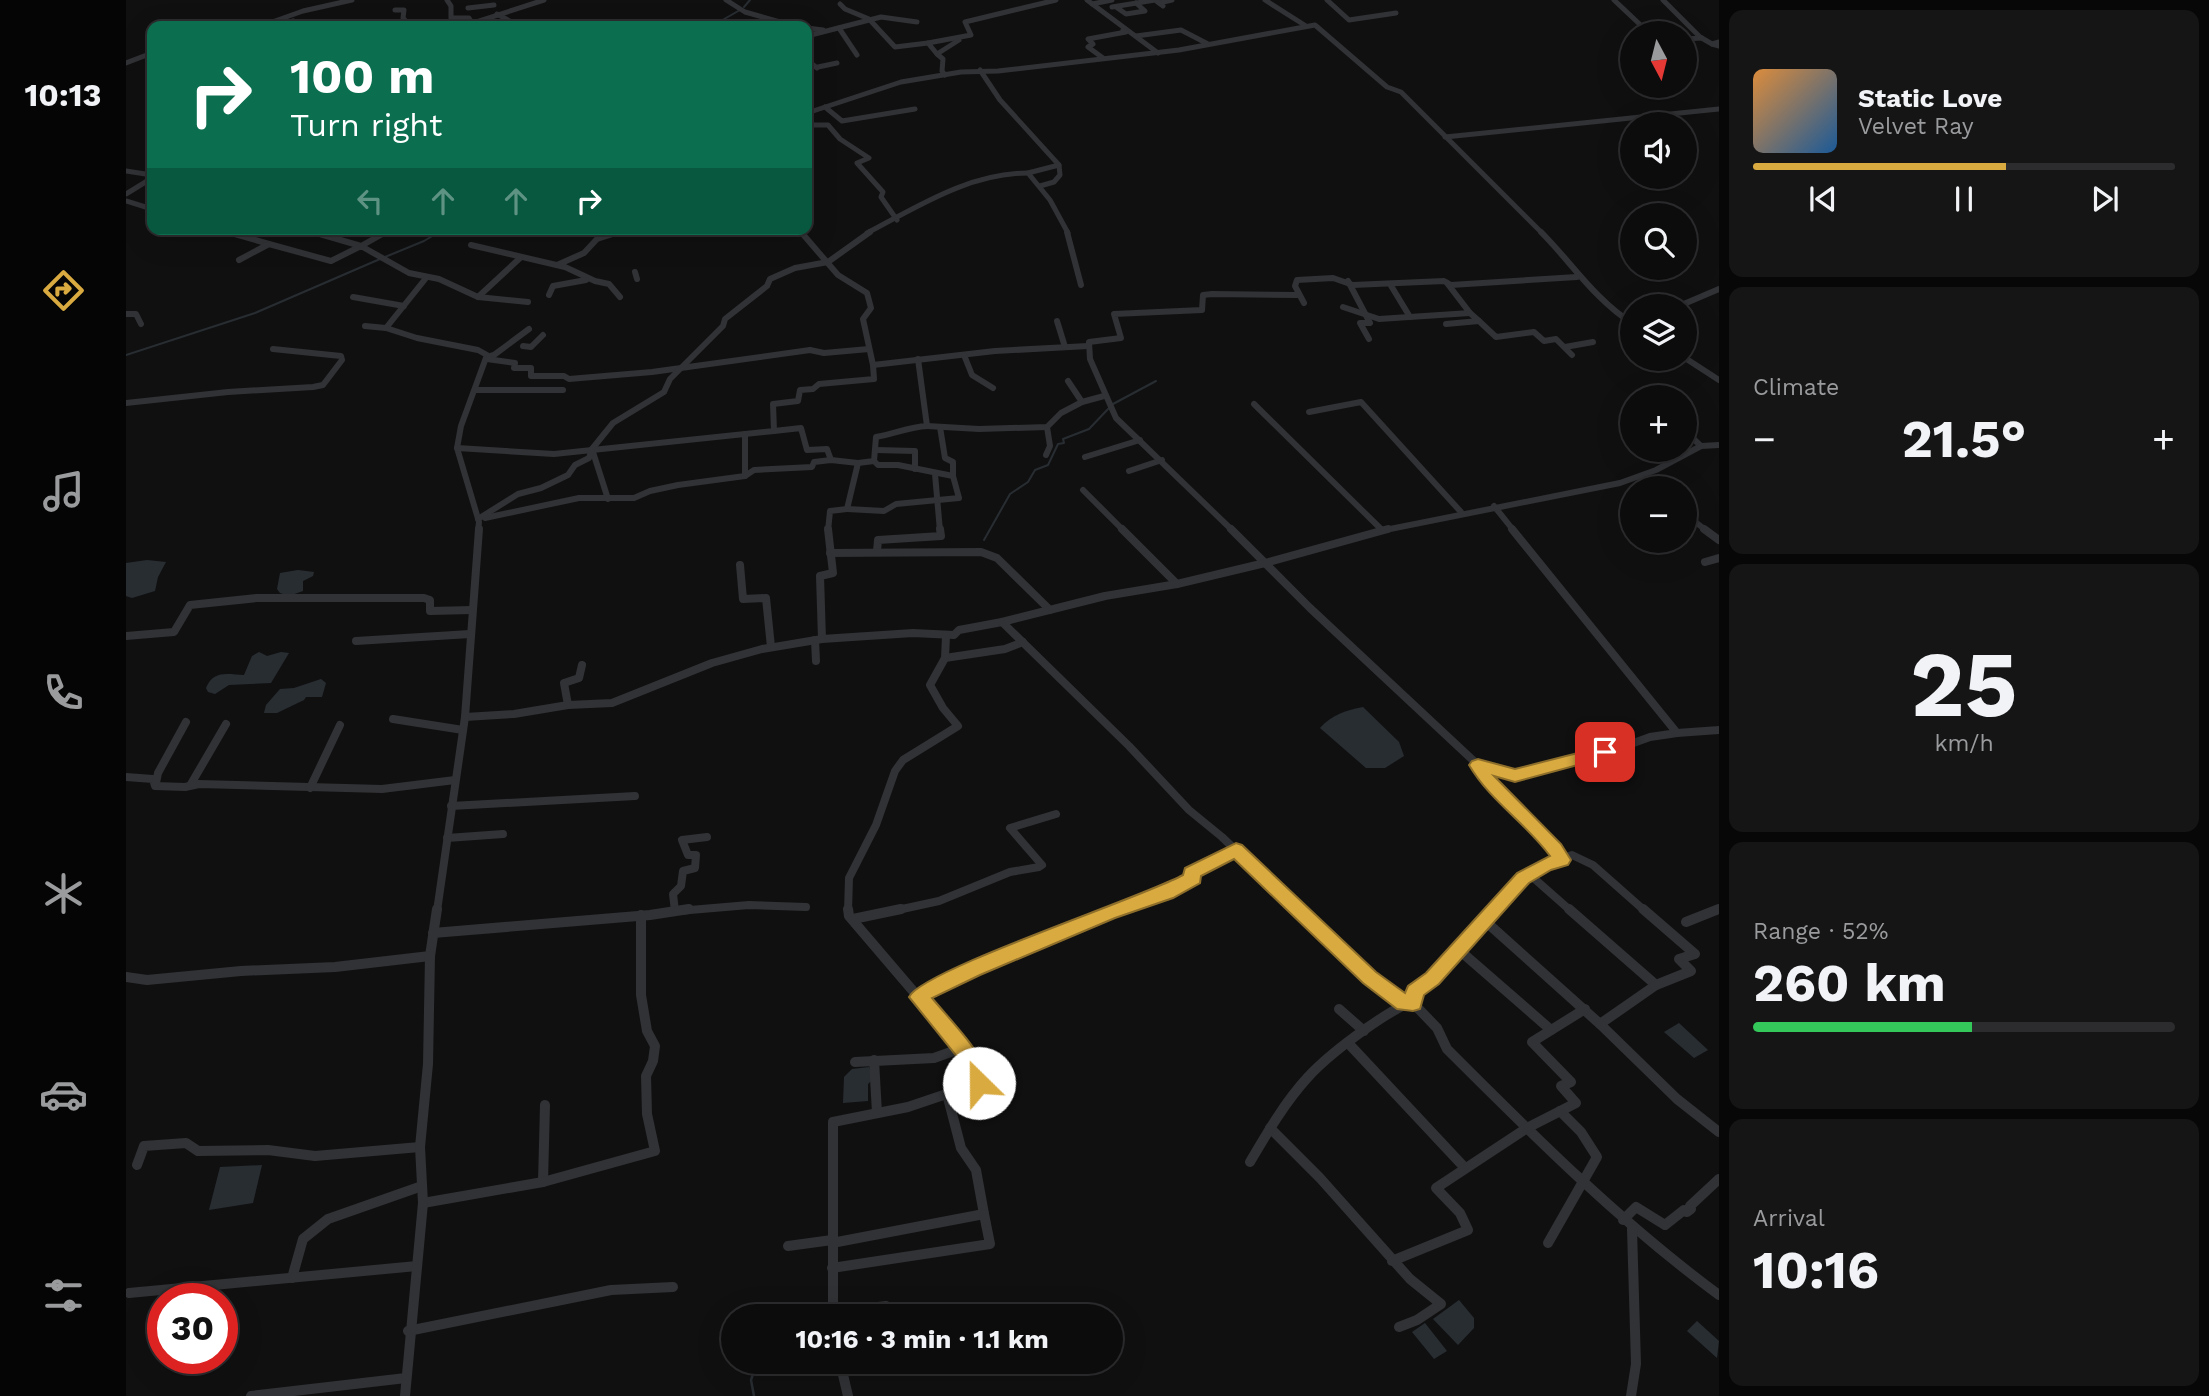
<!DOCTYPE html>
<html lang="en">
<head>
<meta charset="utf-8">
<style>
	body { margin:0; font-family:"Work Sans",sans-serif; background:#151516; color:#f1f3f6; height:100vh; display:flex; flex-direction:column; font-size:26px; white-space:nowrap }
	* { box-sizing:border-box; margin:0 }
	p { font-size:23px; color:#9a9b9d }
	.icon { flex:none; width:38px; height:38px; fill:none; stroke:currentColor; stroke-width:2; stroke-linecap:round; stroke-linejoin:round }
	.map { position:relative; flex:1; overflow:hidden }
	.drawer { display:flex; flex-direction:column; gap:10px; padding:10px; background:#070707; width:490px }
	.drawer>* { flex:none }
	.guide { position:absolute; left:21px; top:21px; width:665px; height:214px; border-radius:14px; box-shadow:0 7px 28px #0002,0 0 0 2px #2c2c2e; background:#0b6e4f; color:#fff; overflow:hidden }
	.needle { width:46px; rotate:173deg }
	.buttons { position:absolute; left:1494px; top:21px; display:grid; gap:14px }
	.buttons a { display:grid; place-items:center; width:77px; height:77px; border-radius:50%; background:#0c0c0d; box-shadow:0 7px 28px #0002,0 0 0 2px #2c2c2e; font-size:35px }
	.speed { position:absolute; left:21px; top:1283px; display:flex; gap:14px; font-size:35px; font-weight:700; text-align:center }
	.speed>* { display:grid; place-content:center; width:91px; height:91px; border-radius:50%; background:#0c0c0d; box-shadow:0 7px 28px #0002,0 0 0 2px #2c2c2e; line-height:1 }
	.speed .limit { border:10px solid #d22; background:#fff; color:#111 }
	.pin { position:absolute; display:grid; place-items:center; width:60px; height:60px; color:#fff; margin:-30px; border-radius:14px; box-shadow:0 4px 10px #0006 }
	.me { position:absolute; width:77px; margin:-38px; rotate:337deg; stroke-linejoin:round; filter:drop-shadow(0 0 5px #0008) }
	.turn { display:flex; align-items:center; gap:24px; height:147px; padding:0 28px; font-size:32px }
	.turn .icon { width:91px; height:91px; stroke-width:2.5 }
	.turn b { display:block; font-size:49px; line-height:60px }
	.lanes { display:flex; align-items:center; height:66px; padding:0 28px; background:#0003; justify-content:center; gap:35px; direction:ltr }
	.lanes .off { opacity:.35 }
	.big { font-size:52px; font-weight:700; line-height:1.1 }
	.drawer .card { flex:1; display:flex; flex-direction:column; justify-content:center; gap:10px; min-width:0; padding:0 24px; border-radius:14px; background:#151516 }
	.drawer .dial { align-items:center; gap:0 }
	.dial b { font-size:91px; line-height:1 }
	.song { display:flex; align-items:center; gap:21px }
	.cover { width:84px; height:84px; border-radius:10px; background:linear-gradient(135deg,hsl(30 70% 55%),hsl(210 70% 35%)) }
	.played { height:7px; border-radius:4px; background:linear-gradient(90deg,#d9aa40 60%,#2c2c2e 60%) }
	.keys { display:flex; justify-content:space-around; direction:ltr }
	.heat { display:flex; justify-content:space-between; align-items:center; font-size:38px; direction:ltr }
	.charge { height:10px; border-radius:5px; background:linear-gradient(90deg,#34c759 52%,#2c2c2e 0) }
	.trip { position:absolute; left:595px; top:1304px; width:402px; height:70px; border-radius:35px; background:#0c0c0d; box-shadow:0 7px 28px #0002,0 0 0 2px #2c2c2e; font-weight:700; line-height:70px; text-align:center }
	main { display:flex; flex:1; min-height:0 }
	.tabs { display:flex; flex-direction:column; width:126px; justify-content:space-around; align-items:center; background:#050505; color:#9a9b9d }
	.tabs .icon { width:49px; height:49px }
	.tabs .current { color:#d9aa40 }
	.tabs b { font-size:32px; color:#f1f3f6 }
	.map>svg:first-child { display:block }
	.water { fill:#282d32 }
	.lines { fill:none; stroke-linecap:round; stroke-linejoin:round }
	.stream-far1 { stroke:#282d32; stroke-width:2 }
	.stream { stroke:#282d32; stroke-width:2.5 }
	.street-far3 { stroke:#313235; stroke-width:5 }
	.street-far2 { stroke:#313235; stroke-width:6 }
	.street-far1 { stroke:#313235; stroke-width:8 }
	.street { stroke:#313235; stroke-width:10 }
	.route { fill:#d9aa40; stroke:#8d6e2a; stroke-width:2 }
</style>
</head>
<body>
<main>
<nav class="tabs">
<b>10:13</b>
<svg class="icon current" aria-label="directions" viewBox="0 0 24 24"><path d="M12 3l9 9-9 9-9-9zM9 14v-3h6M13 9l2 2-2 2"/></svg>
<svg class="icon" aria-label="music" viewBox="0 0 24 24"><path d="M9 18V5l10-2v13"/><circle cx="6" cy="18" r="3"/><circle cx="16" cy="16" r="3"/></svg>
<svg class="icon" aria-label="phone" viewBox="0 0 24 24"><path d="M5 4h4l2 5-3 2q2 4 5 5l2-3 5 2v4C11 20 4 13 5 4z"/></svg>
<svg class="icon" aria-label="climate" viewBox="0 0 24 24"><path d="M12 3v18M4 7l16 10M4 17L20 7"/></svg>
<svg class="icon" aria-label="car" viewBox="0 0 24 24"><path d="M5 17H2v-5l4-1 3-4h7l3 4 3 1v5h-3M9 17h6M6 11h13"/><circle cx="7" cy="17" r="2"/><circle cx="17" cy="17" r="2"/></svg>
<svg class="icon" aria-label="filters" viewBox="0 0 24 24"><path d="M4 7h16M4 17h16"/><circle cx="9" cy="7" r="2"/><circle cx="15" cy="17" r="2"/></svg>
</nav>
<div class="map">
<svg width="1593" height="1396" viewBox="0 0 1593 1396">
	<rect width="100%" height="100%" fill="#101011"/>
	<!-- water -->
	<g class="water">
		<polygon points="21,560 40,562 32,577 29,591 6,598 0,596 0,563"/>
		<polygon points="172,570 188,572 187,576 177,581 177,591 163,596 154,593 151,589 154,573"/>
		<path d="M 133,652 L 141,656 L 155,652 L 163,653 L 145,683 L 103,685 L 89,694 L 82,692 L 80,688 C 87,670 101,674 118,675 L 126,656 Z"/>
		<polygon points="195,679 200,683 196,697 180,697 178,700 151,713 138,713 140,705 154,689 168,688"/>
		<path d="M 1237,707 L 1273,742 L 1278,756 L 1259,768 L 1240,768 L 1194,728 C 1205,715 1221,710 1237,707 Z"/>
		<polygon points="1553,1023 1582,1050 1568,1058 1538,1032"/>
		<polygon points="743,1067 747,1079 742,1084 742,1101 717,1103 718,1077 726,1069"/>
		<polygon points="136,1165 127,1203 83,1210 94,1167"/>
		<polygon points="1333,1300 1348,1318 1348,1328 1332,1345 1307,1319"/>
		<polygon points="1571,1321 1593,1341 1591,1358 1561,1331"/>
		<polygon points="1299,1323 1321,1351 1308,1359 1286,1332"/>
	</g>
	<g class="lines">
		<!-- stream-far1 -->
		<g class="stream-far1">
			<polyline points="618,7 624,0"/>
			<polyline points="586,26 614,10"/>
			<polyline points="259,257 298,241 318,229"/>
			<polyline points="0,355 129,313 254,259"/>
			<polyline points="987,404 1030,381"/>
			<polyline points="858,540 884,494 902,482 909,470 922,465 932,444 938,443 937,439 963,429 983,408"/>
		</g>
		<!-- stream -->
		<polyline class="stream" points="628,1396 625,1380 631,1362"/>
		<!-- street-far3 -->
		<g class="street-far3">
			<polyline points="321,0 325,6 325,18 343,18 346,23"/>
			<polyline points="600,0 619,12 668,26"/>
			<polyline points="961,0 1032,53"/>
			<polyline points="1139,0 1180,26"/>
			<polyline points="1201,0 1223,20 1270,13"/>
			<polyline points="1488,0 1523,33"/>
			<polyline points="1537,0 1574,37 1586,44"/>
			<polyline points="714,4 719,9 743,19 769,47 802,43"/>
			<polyline points="966,4 986,0"/>
			<polyline points="1037,6 1033,3 1046,0"/>
			<polyline points="986,7 1029,0 1033,3"/>
			<polyline points="990,7 1000,14 1019,11 1010,3"/>
			<polyline points="342,8 368,5"/>
			<polyline points="269,10 278,10 277,18 284,26"/>
			<polyline points="371,14 393,26"/>
			<polyline points="167,21 170,26"/>
			<polyline points="135,26 177,11 226,0"/>
			<polyline points="338,26 418,0"/>
			<polyline points="681,28 697,30"/>
			<polyline points="713,28 731,55"/>
			<polyline points="681,36 755,17 791,22"/>
			<polyline points="1010,36 1055,30 1082,44"/>
			<polyline points="1559,39 1576,38"/>
			<polyline points="1593,42 1586,44 1593,46"/>
			<polyline points="811,54 802,43 845,35 839,22 930,0"/>
			<polyline points="977,58 962,47 967,44 962,39 1000,32 997,30"/>
			<polyline points="681,60 691,68"/>
			<polyline points="0,63 26,53"/>
			<polyline points="692,67 711,63"/>
			<polyline points="854,70 874,100 933,165 934,175 928,182 914,186"/>
			<polyline points="819,75 816,71 817,59 811,54 833,40"/>
			<polyline points="699,107 716,121 789,109"/>
			<polyline points="681,113 775,82 835,72 872,71 1053,50 1189,25 1261,87 1275,92 1416,233"/>
			<polyline points="681,120 686,125 702,125 714,139 743,158 731,163 757,192 755,197 771,220"/>
			<polyline points="1319,137 1593,109"/>
			<polyline points="933,165 902,173 924,200 942,233"/>
			<polyline points="0,171 26,175"/>
			<polyline points="0,194 26,178"/>
			<polyline points="0,201 26,209"/>
			<polyline points="94,229 108,233"/>
			<polyline points="179,229 193,233"/>
			<polyline points="490,229 493,233"/>
			<polyline points="673,229 677,233"/>
			<polyline points="257,233 265,229"/>
			<path d="M 741,233 C 791,207 843,173 902,173"/>
		</g>
		<!-- street-far2 -->
		<g class="street-far2">
			<polyline points="102,232 143,244"/>
			<polyline points="187,232 235,246 260,232"/>
			<polyline points="675,232 712,275 741,293 745,308 737,319 747,365 869,351 962,346"/>
			<polyline points="941,232 955,285"/>
			<path d="M 1415,232 C 1446,263 1468,299 1507,324"/>
			<polyline points="345,245 439,267 469,281 483,284 494,297"/>
			<polyline points="113,260 143,244 205,261 235,246 283,273 313,279 352,297 402,302"/>
			<polyline points="431,265 458,253 471,239 493,232"/>
			<polyline points="509,272 511,279"/>
			<polyline points="300,278 260,328 291,338 352,350 361,355 335,426 331,448 428,454 648,431 647,404 672,401 674,390 687,389 693,384 748,379 747,365"/>
			<polyline points="1222,281 1244,323 1234,323 1243,339"/>
			<polyline points="1264,284 1284,317"/>
			<polyline points="423,295 427,286 460,280"/>
			<polyline points="227,297 278,306"/>
			<polyline points="352,297 394,258"/>
			<polyline points="1178,303 1169,286 1171,280 1207,278 1227,285 1318,281 1325,285 1451,277"/>
			<polyline points="1553,306 1593,289"/>
			<polyline points="1217,307 1253,319 1344,313 1321,283"/>
			<polyline points="0,314 10,314 15,324"/>
			<polyline points="931,321 939,347"/>
			<polyline points="1353,321 1370,337 1408,332 1418,341 1430,339 1446,355"/>
			<polyline points="1320,324 1353,321 1344,313"/>
			<polyline points="239,326 260,328"/>
			<polyline points="397,346 405,347 417,335"/>
			<polyline points="1439,347 1467,342"/>
			<polyline points="838,355 846,375 867,388"/>
			<polyline points="361,357 368,355 403,329"/>
			<polyline points="1559,358 1593,380"/>
			<polyline points="361,359 389,363 388,368 405,368 405,376 438,376 443,379 526,372 684,350 698,353 743,349"/>
			<polyline points="942,381 956,402 978,396"/>
			<polyline points="350,390 437,390"/>
			<polyline points="0,403 102,392 187,387 197,385 216,360 215,356 147,349"/>
			<polyline points="1128,404 1256,530"/>
			<polyline points="1183,412 1235,402 1335,512"/>
			<polyline points="801,426 853,429 921,427 935,413 956,402"/>
			<polyline points="814,427 819,458 827,462 827,476"/>
			<polyline points="648,431 675,428 681,450 701,449 705,460"/>
			<polyline points="1559,431 1575,446"/>
			<polyline points="619,434 619,476"/>
			<polyline points="331,448 353,522 352,531"/>
			<polyline points="466,449 482,499"/>
			<polyline points="750,450 789,451 789,469"/>
			<polyline points="920,455 924,446 921,427"/>
			<polyline points="959,457 1014,440"/>
			<polyline points="1003,471 1036,460"/>
			<polyline points="809,474 814,531"/>
			<polyline points="1513,477 1527,488"/>
			<polyline points="957,490 998,531"/>
			<polyline points="1368,506 1388,531"/>
			<polyline points="721,509 758,511 770,504 833,498 827,476 772,465 752,465 748,461"/>
			<polyline points="1559,514 1581,531"/>
			<polyline points="359,518 453,498 508,498 524,491 552,485 619,476 628,470 686,467 688,462 705,460 732,463"/>
			<polyline points="352,519 392,494 415,488 442,475 449,465 463,458 466,449 487,423 538,392 544,379 597,326 599,319 641,286 644,279 669,268 702,262 744,232"/>
			<path d="M 702,531 L 704,511 L 721,509 L 732,463 L 748,461 L 750,437 C 768,434 783,427 801,426 L 792,359"/>
			<polyline points="1107,531 990,418 964,359 963,342 995,338 988,314 1076,310 1077,295 1086,294 1171,295"/>
			<polyline points="1254,531 1494,483 1530,470 1575,446 1593,445"/>
		</g>
		<!-- street-far1 -->
		<g class="street-far1">
			<polyline points="702,529 707,573 694,576 696,639 787,633 828,635 833,630 876,622"/>
			<polyline points="996,529 1051,584"/>
			<polyline points="1105,529 1184,608 1352,765 1389,775 1488,750 1524,737 1551,733 1386,529"/>
			<polyline points="1578,529 1593,540"/>
			<polyline points="751,551 752,540 815,536 814,529"/>
			<polyline points="704,553 855,552 871,558 924,610"/>
			<polyline points="1579,562 1593,558"/>
			<polyline points="614,565 617,599 640,598 645,647"/>
			<polyline points="0,636 48,632 64,605 131,598 298,598 304,600 304,611 346,610"/>
			<polyline points="689,640 690,661"/>
			<polyline points="230,641 344,634"/>
			<polyline points="819,658 879,649 897,642"/>
			<polyline points="442,705 438,683 453,678 456,665"/>
			<polyline points="339,717 388,714 442,705 486,703 586,663 636,649 696,639"/>
			<polyline points="267,719 337,730"/>
			<polyline points="1551,733 1593,730"/>
			<polyline points="1353,766 1368,788 1387,804 1436,860"/>
			<polyline points="0,777 27,779 29,786 59,787 73,784 256,789 329,780"/>
			<polyline points="30,783 32,773 60,722"/>
			<polyline points="65,784 100,724"/>
			<polyline points="184,788 214,725"/>
			<polyline points="325,806 509,796"/>
			<polyline points="321,838 377,834"/>
			<polyline points="1403,874 1445,911"/>
			<polyline points="311,911 339,717 353,529"/>
			<polyline points="549,911 547,894 555,886 557,871 569,868 570,855 562,855 556,840 581,837"/>
			<polyline points="552,911 623,905 680,907"/>
			<polyline points="722,911 723,878 750,825 769,771 777,760 832,726 817,708 804,685 819,658 820,636"/>
			<polyline points="767,911 813,901 884,872 913,867 916,865 884,828 930,814"/>
			<polyline points="990,911 1040,893 1068,878 1065,872 1110,850"/>
			<polyline points="1173,911 1096,837 1063,810 1003,746 876,622 979,596 1051,584 1139,563 1262,529"/>
			<path d="M 1367,911 C 1395,880 1406,869 1446,855 L 1467,865 L 1519,911"/>
			<polyline points="1589,911 1593,909"/>
		</g>
		<!-- street -->
		<g class="street">
			<polyline points="1171,909 1243,978 1278,1003"/>
			<polyline points="1443,909 1530,985"/>
			<polyline points="727,919 775,909"/>
			<polyline points="1358,920 1474,1024 1530,985 1565,971 1553,959 1569,954 1517,909"/>
			<path d="M 1358,920 L 1306,978 L 1289,991 L 1287,1003 L 1311,1028 L 1321,1049 C 1408,1136 1494,1222 1593,1295"/>
			<polyline points="1358,920 1369,909"/>
			<polyline points="1560,922 1593,909"/>
			<polyline points="307,933 524,915 563,909"/>
			<polyline points="1332,949 1425,1030"/>
			<polyline points="0,977 21,980 115,971 209,967 304,956 311,909"/>
			<polyline points="793,997 847,969 995,909"/>
			<polyline points="1213,1009 1238,1031"/>
			<polyline points="1474,1024 1551,1099 1593,1132"/>
			<polyline points="1223,1044 1339,1168"/>
			<polyline points="748,1060 751,1113"/>
			<polyline points="729,1062 808,1058 836,1048"/>
			<polyline points="1144,1128 1194,1178 1284,1279 1315,1304 1291,1320 1273,1327"/>
			<path d="M 1124,1162 C 1141,1133 1159,1102 1182,1077 C 1204,1053 1253,1017 1282,1003"/>
			<polyline points="11,1165 18,1146 60,1143 72,1151 142,1150 189,1156 294,1147"/>
			<polyline points="417,1182 419,1105"/>
			<polyline points="297,1203 417,1182 529,1151 521,1114 520,1076 527,1061 529,1046 521,1031 515,995 515,915"/>
			<polyline points="1497,1220 1510,1207 1539,1225 1558,1210 1561,1212 1565,1209 1564,1206 1593,1179"/>
			<polyline points="706,1243 858,1214 850,1170 835,1148 821,1094"/>
			<polyline points="1422,1243 1471,1157 1455,1132 1434,1111"/>
			<polyline points="662,1246 706,1240"/>
			<polyline points="1266,1261 1342,1230 1334,1213 1310,1188 1401,1128 1450,1103 1435,1086 1445,1082 1406,1042 1459,1009"/>
			<polyline points="706,1268 864,1244 858,1214"/>
			<polyline points="166,1278 177,1239 202,1219 296,1186"/>
			<polyline points="3,1293 291,1266"/>
			<polyline points="706,1313 760,1306"/>
			<polyline points="707,1316 707,1122 782,1107 853,1083 855,1077 840,1053 723,916 722,909"/>
			<polyline points="282,1331 485,1290 547,1287"/>
			<polyline points="714,1362 722,1396"/>
			<polyline points="125,1396 280,1378"/>
			<polyline points="279,1396 297,1203 294,1147 302,1064 304,956"/>
			<polyline points="1505,1396 1510,1364 1506,1229"/>
		</g>
	</g>
	<!-- route -->
	<path class="route" d="M 1479,746 L 1487,752 L 1485,756 L 1389,782 L 1368,776 L 1435,844 L 1445,860 L 1442,865 L 1425,870 L 1403,883 L 1313,984 L 1298,995 L 1294,1009 L 1287,1011 L 1271,1009 L 1237,983 L 1108,859 L 1075,876 L 1074,883 L 1047,898 L 989,918 L 854,975 L 806,998 C 827,1023 851,1047 865,1077 L 860,1089 L 853,1092 L 846,1089 L 843,1083 L 845,1078 L 833,1059 L 783,997 C 796,970 1015,898 1057,875 L 1059,868 L 1110,843 L 1116,845 L 1250,972 L 1279,993 L 1282,986 L 1300,973 L 1391,873 L 1424,856 C 1400,823 1364,801 1343,765 L 1346,761 L 1352,759 L 1389,769 Z"/>
</svg>
<div class="buttons">
<a><svg class="needle" viewBox="-14 -14 28 28"><path d="M0-13l5 13h-10z" fill="#e53935"/><path d="M0 13l5-13h-10z" fill="#9a9b9d"/></svg></a>
<a><svg class="icon" aria-label="sound" viewBox="0 0 24 24"><path d="M4 9h4l5-4v14l-5-4H4zM17 9q2 3 0 6"/></svg></a>
<a><svg class="icon" aria-label="search" viewBox="0 0 24 24"><circle cx="10" cy="10" r="6"/><path d="M15 15l6 6"/></svg></a>
<a><svg class="icon" aria-label="layers" viewBox="0 0 24 24"><path d="M12 4l9 5-9 5-9-5zM3 14l9 5 9-5"/></svg></a>
<a>+</a>
<a>−</a>
</div>
<div class="speed"><div class="limit">30</div></div>
<div class="pin" style="left:1479px;top:752px;background:#d93025"><svg class="icon" aria-label="arrive" viewBox="0 0 24 24"><path d="M6 21V4h12l-3 4 3 4H6"/></svg></div>
<svg class="me" style="left:853px;top:1083px" viewBox="-20 -20 40 40"><circle r="19" fill="#fff"/><path d="M0-13L10 11 0 6-10 11z" fill="#d9aa40"/></svg>
<div class="trip">10:16 · 3 min · 1.1 km</div>
<div class="guide">
<div class="turn"><svg class="icon" aria-label="right" viewBox="0 0 24 24"><path d="M7 20v-9h11M14 6l5 5-5 5"/></svg><div><b>100 m</b>Turn right</div></div>
<div class="lanes"><svg class="icon off" aria-label="left" viewBox="0 0 24 24"><path d="M17 20v-9H6M10 6l-5 5 5 5"/></svg><svg class="icon off" aria-label="ahead" viewBox="0 0 24 24"><path d="M12 20V5M6 11l6-6 6 6"/></svg><svg class="icon off" aria-label="ahead" viewBox="0 0 24 24"><path d="M12 20V5M6 11l6-6 6 6"/></svg><svg class="icon" aria-label="right" viewBox="0 0 24 24"><path d="M7 20v-9h11M14 6l5 5-5 5"/></svg></div>
</div>
</div>
<section class="drawer">
<div class="card">
<div class="song"><i class="cover"></i><div><b>Static Love</b><p>Velvet Ray</p></div></div>
<div class="played"></div>
<div class="keys"><svg class="icon" aria-label="previous" viewBox="0 0 24 24"><path d="M18 5L8 12l10 7zM5 5v14"/></svg><svg class="icon" aria-label="pause" viewBox="0 0 24 24"><path d="M8 5v14M16 5v14"/></svg><svg class="icon" aria-label="next" viewBox="0 0 24 24"><path d="M6 5l10 7-10 7zM19 5v14"/></svg></div>
</div>
<div class="card"><p>Climate</p>
<div class="heat"><a>−</a><b class="big">21.5°</b><a>+</a></div>
</div>
<div class="card dial"><b>25</b><p>km/h</p></div>
<div class="card"><p>Range · 52%</p><b class="big">260 km</b><div class="charge"></div></div>
<div class="card"><p>Arrival</p><b class="big">10:16</b></div>
</section>
</main>
</body>
</html>
